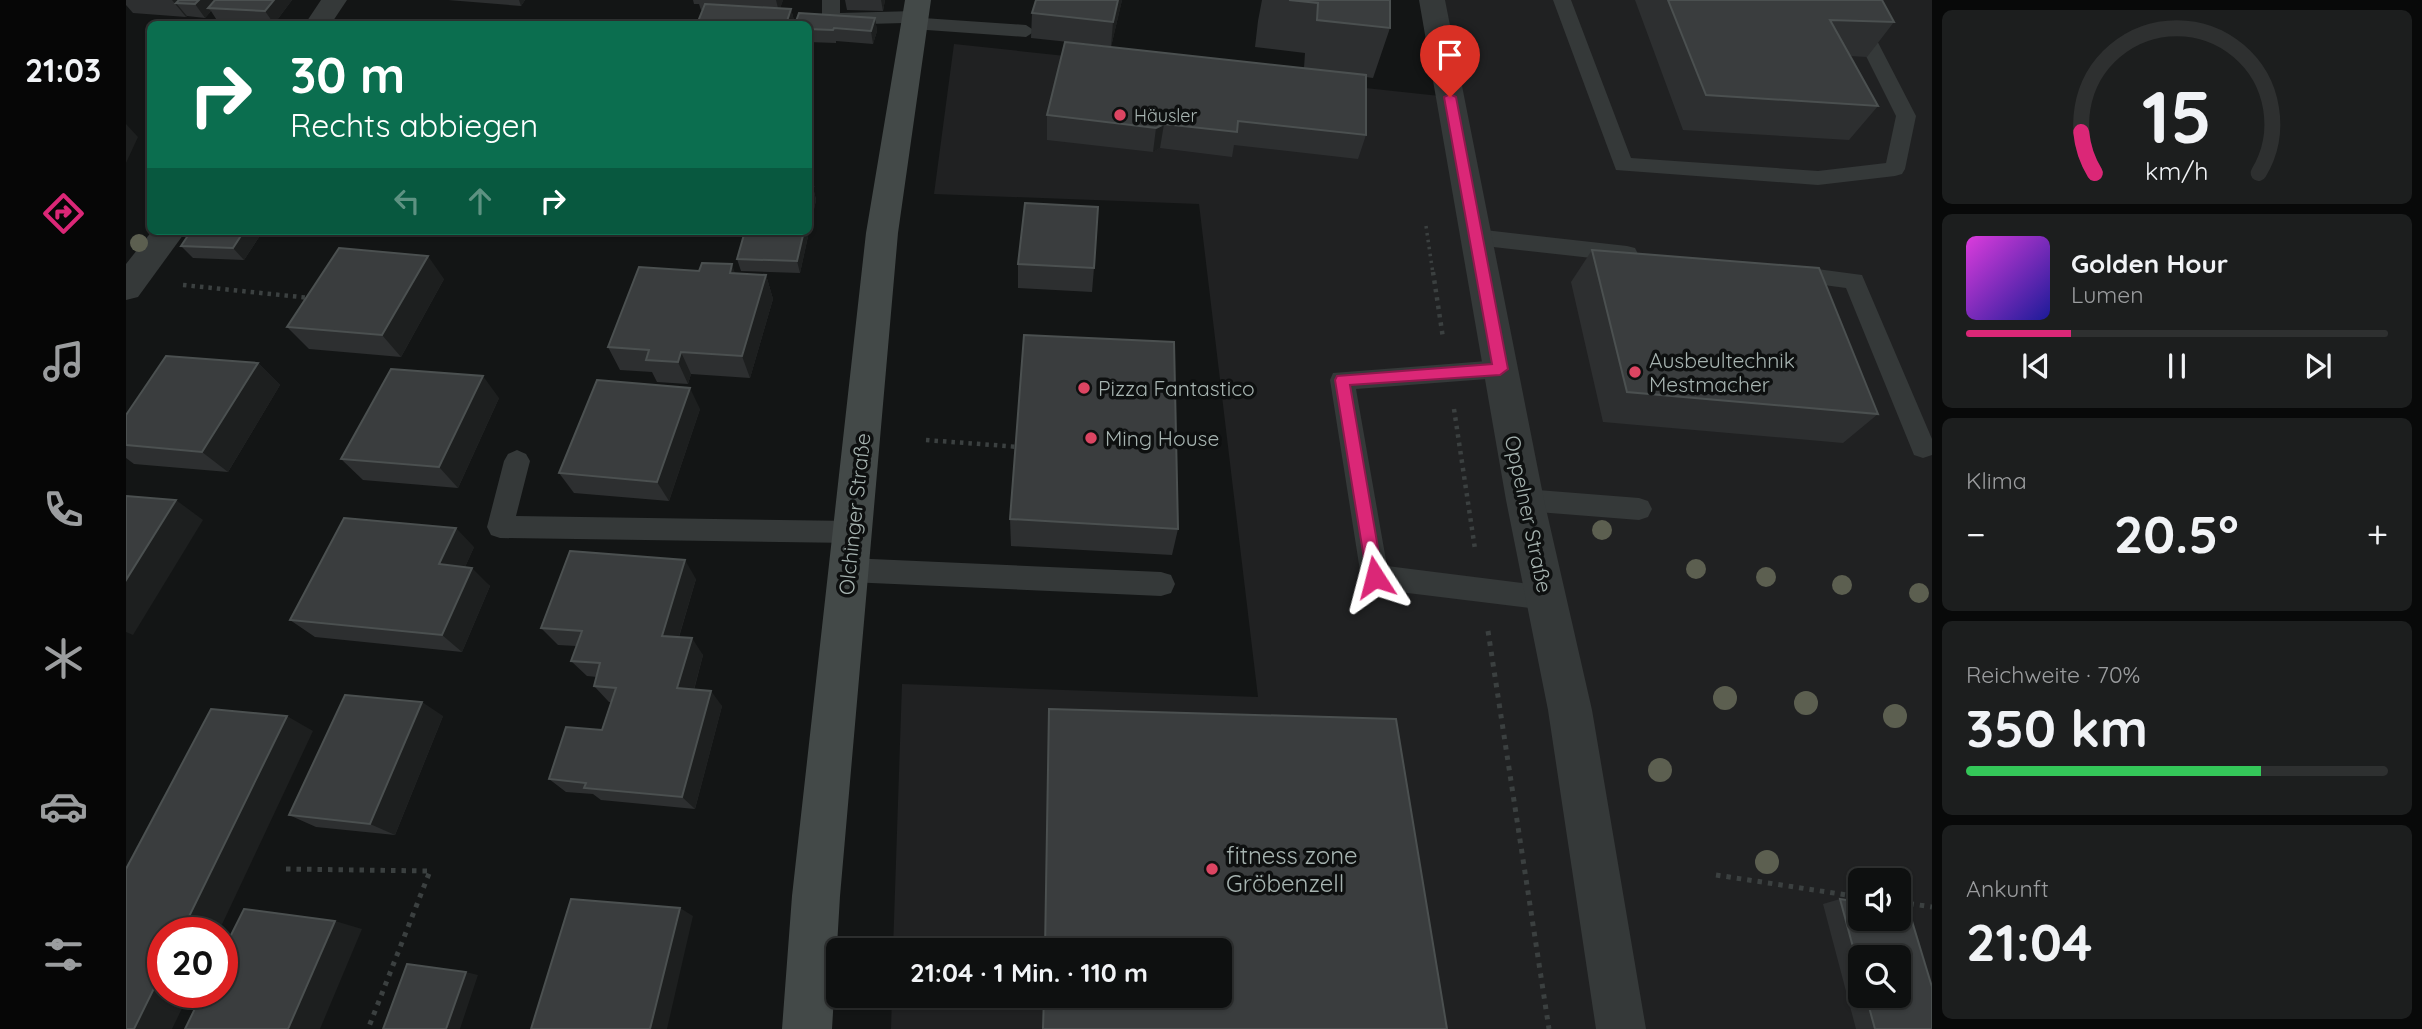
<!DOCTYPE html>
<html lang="de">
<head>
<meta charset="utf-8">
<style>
	body { margin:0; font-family:Quicksand,sans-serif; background:#1c1e1e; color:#f1f3f6; height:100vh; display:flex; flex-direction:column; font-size:26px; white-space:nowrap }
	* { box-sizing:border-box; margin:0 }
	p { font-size:23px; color:#9b9d9f }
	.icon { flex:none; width:38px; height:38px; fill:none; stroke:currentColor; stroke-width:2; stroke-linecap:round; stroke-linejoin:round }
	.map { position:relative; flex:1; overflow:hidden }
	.side { display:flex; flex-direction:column; gap:10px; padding:10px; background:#080909; width:490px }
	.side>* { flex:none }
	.top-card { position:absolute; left:21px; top:21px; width:665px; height:214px; border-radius:10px; box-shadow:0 2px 5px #0004,0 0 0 2px #2e3030; background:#0b6e4f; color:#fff; overflow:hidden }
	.tools { position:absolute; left:1722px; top:868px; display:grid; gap:14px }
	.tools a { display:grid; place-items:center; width:63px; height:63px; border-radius:10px; background:#0e1010; box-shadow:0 2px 5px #0004,0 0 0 2px #2e3030; font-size:35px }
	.speed { position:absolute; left:21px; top:917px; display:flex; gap:14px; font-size:35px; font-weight:700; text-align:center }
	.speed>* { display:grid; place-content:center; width:91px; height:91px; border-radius:50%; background:#0e1010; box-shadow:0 2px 5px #0004,0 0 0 2px #2e3030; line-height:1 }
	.speed .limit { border:10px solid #d22; background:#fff; color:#111 }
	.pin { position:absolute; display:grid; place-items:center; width:60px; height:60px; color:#fff; margin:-72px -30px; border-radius:50% 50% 50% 0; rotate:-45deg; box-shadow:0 0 7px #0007 }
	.pin .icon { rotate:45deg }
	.me { position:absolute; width:77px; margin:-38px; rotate:351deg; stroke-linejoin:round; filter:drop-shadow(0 0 5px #0008) }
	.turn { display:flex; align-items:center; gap:24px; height:147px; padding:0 28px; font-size:32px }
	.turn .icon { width:91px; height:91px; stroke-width:2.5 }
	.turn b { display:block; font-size:49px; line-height:60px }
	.lanes { display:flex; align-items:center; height:66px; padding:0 28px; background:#0003; justify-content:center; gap:35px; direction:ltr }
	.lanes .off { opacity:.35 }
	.big { font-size:52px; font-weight:700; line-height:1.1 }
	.side .tile { flex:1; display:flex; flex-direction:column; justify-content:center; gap:10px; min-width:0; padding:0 24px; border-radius:10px; background:#1c1e1e }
	.side .dial { align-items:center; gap:0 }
	.dial svg { height:182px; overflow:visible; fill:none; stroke:#2e3030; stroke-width:7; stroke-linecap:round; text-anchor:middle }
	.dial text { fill:#f1f3f6; stroke:none }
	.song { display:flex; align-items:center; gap:21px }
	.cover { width:84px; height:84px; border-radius:10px; background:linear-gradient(135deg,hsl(300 70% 55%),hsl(240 70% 35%)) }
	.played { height:7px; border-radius:4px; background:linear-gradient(90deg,#db2777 25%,#2e3030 25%) }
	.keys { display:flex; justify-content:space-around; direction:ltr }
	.heat { display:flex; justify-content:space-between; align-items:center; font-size:38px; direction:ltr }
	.charge { height:10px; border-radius:5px; background:linear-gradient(90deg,#34c759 70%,#2e3030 0) }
	.trip { position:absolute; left:700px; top:938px; width:406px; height:70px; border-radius:10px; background:#0e1010; box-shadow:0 2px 5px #0004,0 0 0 2px #2e3030; font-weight:700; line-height:70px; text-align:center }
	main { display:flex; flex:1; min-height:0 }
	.dock { display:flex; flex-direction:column; width:126px; justify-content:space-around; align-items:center; background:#060606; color:#9b9d9f }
	.dock .icon { width:49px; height:49px }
	.dock .selected { color:#db2777 }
	.dock b { font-size:32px; color:#f1f3f6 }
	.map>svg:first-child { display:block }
	.built { fill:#202122; fill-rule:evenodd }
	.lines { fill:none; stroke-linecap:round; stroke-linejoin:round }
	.path-far2 { stroke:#3b4040; stroke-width:3.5; stroke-dasharray:2.5 4.5; stroke-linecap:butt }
	.path-far1 { stroke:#3b4040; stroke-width:4.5; stroke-dasharray:3.5 5; stroke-linecap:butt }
	.path { stroke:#3b4040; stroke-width:5; stroke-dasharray:4.5 6; stroke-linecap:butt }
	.lane { fill:#353939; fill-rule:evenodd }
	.street { fill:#353939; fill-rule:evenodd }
	.secondary { fill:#434948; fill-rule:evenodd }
	.tree { fill:#5c5f50 }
	.wall { fill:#2d2f30; fill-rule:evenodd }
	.shaded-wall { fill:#1d1f1f }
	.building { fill:#3a3d3e; stroke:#4b5050; stroke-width:2 }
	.route { fill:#db2777; stroke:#8e194d; stroke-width:2 }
	.poi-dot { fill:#dc4562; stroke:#0e1010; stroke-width:2.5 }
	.labels { text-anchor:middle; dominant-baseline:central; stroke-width:7; stroke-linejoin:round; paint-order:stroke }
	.far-poi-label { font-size:18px; fill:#a7b4b1; stroke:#0e1010; text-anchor:start }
	.poi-label { font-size:21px; fill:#a7b4b1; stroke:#0e1010; text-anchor:start }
	.street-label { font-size:21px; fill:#a7b4b1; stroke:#0e1010 }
	.near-poi-label { font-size:24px; fill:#a7b4b1; stroke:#0e1010; text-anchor:start }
</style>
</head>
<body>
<main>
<nav class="dock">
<b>21:03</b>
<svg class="icon selected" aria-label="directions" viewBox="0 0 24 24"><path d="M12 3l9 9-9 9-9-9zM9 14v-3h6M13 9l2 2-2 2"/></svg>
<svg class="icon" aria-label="music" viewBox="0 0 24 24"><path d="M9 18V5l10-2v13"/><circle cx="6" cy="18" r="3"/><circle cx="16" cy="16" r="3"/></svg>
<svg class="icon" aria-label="phone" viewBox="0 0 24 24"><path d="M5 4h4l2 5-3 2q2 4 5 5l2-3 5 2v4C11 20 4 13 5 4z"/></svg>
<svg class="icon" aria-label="climate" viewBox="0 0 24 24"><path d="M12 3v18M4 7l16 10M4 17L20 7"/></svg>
<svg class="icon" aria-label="car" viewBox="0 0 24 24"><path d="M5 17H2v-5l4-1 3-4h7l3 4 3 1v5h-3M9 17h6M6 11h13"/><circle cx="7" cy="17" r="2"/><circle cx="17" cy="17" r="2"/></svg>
<svg class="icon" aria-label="filters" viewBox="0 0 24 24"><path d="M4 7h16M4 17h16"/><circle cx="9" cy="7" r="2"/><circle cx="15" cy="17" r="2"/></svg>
</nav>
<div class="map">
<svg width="1806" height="1029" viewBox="0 0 1806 1029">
	<rect width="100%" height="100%" fill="#131515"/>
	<!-- built -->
	<path class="built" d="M 1306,0 L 1806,0 L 1806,1029 L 765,1029 L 766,996 L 1094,996 L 1094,950 L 767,950 L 776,684 L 1132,697 L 1073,204 L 808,194 L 828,44 L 1323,97 ZM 1734,880 L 1773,880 L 1773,919 L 1734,919 ZM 1734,957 L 1773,957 L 1773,996 L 1734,996 Z"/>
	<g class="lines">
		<!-- path-far2 -->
		<polyline class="path-far2" points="1300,226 1307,274"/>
		<!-- path-far1 -->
		<g class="path-far1">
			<polyline points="1307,272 1317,338"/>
			<polyline points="57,285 184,298"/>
			<polyline points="1328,409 1349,549"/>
			<polyline points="800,440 893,447"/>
		</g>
		<!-- path -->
		<g class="path">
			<polyline points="1362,631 1423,1029"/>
			<polyline points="160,869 304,871 242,1029"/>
			<polyline points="1590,875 1734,897"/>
			<polyline points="1773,902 1806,907"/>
		</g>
		<!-- lane -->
		<g class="lane">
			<polygon points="696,0 714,0 714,13 789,11 796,13 797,18 900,25 909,31 900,37 787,29 780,27 778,23 705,25 696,19"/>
			<polygon points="1427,0 1445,0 1505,158 1692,171 1760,163 1770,116 1712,0 1730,0 1790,116 1779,169 1776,174 1769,176 1692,185 1490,170"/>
			<polygon points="1350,229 1501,246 1509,248 1512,254 1509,260 1501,262 1350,245 1342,243 1339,237 1342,231"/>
			<polygon points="1661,265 1736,275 1806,439 1806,455 1797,458 1788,455 1720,288 1653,279 1650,273 1653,267"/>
			<polygon points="1374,360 1382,362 1386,369 1382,376 1374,378 1230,389 1261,566 1420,586 1430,589 1434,598 1430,607 1420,610 1249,589 1239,586 1235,577 1204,380 1207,373"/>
			<polygon points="391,450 400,454 404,461 390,516 727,521 736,524 740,532 736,540 727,543 374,538 365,535 361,527 378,461 382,454"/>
			<polygon points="1399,489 1513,498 1522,501 1526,509 1522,517 1513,520 1399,511 1390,508 1386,500 1390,492"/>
			<polygon points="723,558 1035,572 1045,575 1049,584 1045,593 1035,596 723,582 713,578 709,570 713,562"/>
		</g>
		<!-- street -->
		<g class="street">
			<polygon points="195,0 221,0 205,24 179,24"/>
			<polygon points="1293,0 1319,0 1418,500 1466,710 1520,1029 1470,1029 1422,710 1380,500"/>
			<polygon points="26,231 60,231 12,297 0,300 0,264"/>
		</g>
		<!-- secondary -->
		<polygon class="secondary" points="779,0 805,0 772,233 714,896 706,1029 656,1029 666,896 740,233"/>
	</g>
	<!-- trees -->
	<g class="tree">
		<circle cx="13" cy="243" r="9"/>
		<circle cx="1476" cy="530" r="10"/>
		<circle cx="1570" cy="569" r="10"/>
		<circle cx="1640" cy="577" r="10"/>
		<circle cx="1716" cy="585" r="10"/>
		<circle cx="1793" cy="593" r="10"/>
		<circle cx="1599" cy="698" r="12"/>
		<circle cx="1680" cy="703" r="12"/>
		<circle cx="1769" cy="716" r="12"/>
		<circle cx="1534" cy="770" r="12"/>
		<circle cx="1641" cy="862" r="12"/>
	</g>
	<!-- wall -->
	<g class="wall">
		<polygon points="0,0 166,0 148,24 92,22 85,11 79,18 61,16 60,17 7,13 0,5"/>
		<polygon points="322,0 399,0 395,6"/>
		<polygon points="567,0 657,0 654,8 665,9 669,24 575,10 573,4 568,4"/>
		<polygon points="719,0 759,0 757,11 721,10"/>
		<polygon points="996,0 985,47 1178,68 1179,53 1129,47 1132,21 1136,0 1264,0 1264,28 1247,78 1240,77 1240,135 1232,159 1108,145 1106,157 1034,148 1027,152 921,140 921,115 980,46 905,38 906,13"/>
		<polygon points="1509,0 1756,0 1768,22 1741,57 1724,56 1752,106 1723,140 1557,130"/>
		<polygon points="749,18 751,31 747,44 710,41 710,43 682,42 682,24"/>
		<polygon points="687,187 690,200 674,273 615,271 611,259 618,234 555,231 682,231"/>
		<polygon points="137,231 118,260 67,258 55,246"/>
		<polygon points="1466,250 1752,414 1717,443 1477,422 1445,282"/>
		<polygon points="892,264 968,268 966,292 892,288"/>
		<polygon points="573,271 640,275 647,299 624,378 565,374 562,384 531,382 526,372 494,370 482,347"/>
		<polygon points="318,279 275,357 183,349 161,327"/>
		<polygon points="132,363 154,385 102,472 8,464 0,458 0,415"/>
		<polygon points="373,398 332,488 237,480 215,459"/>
		<polygon points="574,409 543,501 448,493 433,473"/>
		<polygon points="884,519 1052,529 1046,555 885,546"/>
		<polygon points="348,547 339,567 364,586 336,652 189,637 164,620"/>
		<polygon points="570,579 553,637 577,655 568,690 596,706 569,809 475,800 467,794 440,792 423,779 476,730 486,702 483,702 468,686 471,677 461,676 445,661 450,646 432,645 415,628"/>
		<polygon points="317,716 269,835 190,827 163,815"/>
		<path d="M 1714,899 L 1806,1029 L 1730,1029 L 1697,904 ZM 1734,957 L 1773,996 L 1734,996 Z"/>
	</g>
	<!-- shaded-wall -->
	<g class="shaded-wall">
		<polygon points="46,0 95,0 82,8 85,11 79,18 69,4 50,3 61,16 60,17"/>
		<polygon points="148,0 166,0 148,24 139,11"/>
		<polygon points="393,0 399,0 395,6"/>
		<polygon points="650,0 657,0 653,12"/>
		<polygon points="755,0 759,0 757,11"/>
		<polygon points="992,0 996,0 985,47 987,22"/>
		<polygon points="665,9 669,24 660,24"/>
		<polygon points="749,18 751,31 747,44 745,31"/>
		<polygon points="0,124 12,137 0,163"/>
		<polygon points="1038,124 1034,148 1027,152 1030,128"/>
		<polygon points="687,187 690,200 674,273 671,261 678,231 682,231 682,208"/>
		<polygon points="118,231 137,231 118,260 107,248"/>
		<polygon points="302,256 318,279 275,357 256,335"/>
		<polygon points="606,264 614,288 604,273"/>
		<polygon points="640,275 647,299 624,378 616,356"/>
		<polygon points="555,352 565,374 562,384 552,362"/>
		<polygon points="132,363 154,385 102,472 76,452"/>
		<polygon points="357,376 373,398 332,488 313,467"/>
		<polygon points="564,388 574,409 543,501 531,482"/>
		<polygon points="50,500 77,520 7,635 0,632 0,580"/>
		<polygon points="330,528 348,547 332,583 313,564"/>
		<polygon points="559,560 570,579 548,653 536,636"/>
		<polygon points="346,568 364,586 336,652 316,635"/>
		<polygon points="566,638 577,655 564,704 551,688"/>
		<polygon points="585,691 596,706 569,809 556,797"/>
		<polygon points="296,702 317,716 269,835 244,824"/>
		<polygon points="161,716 187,731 92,933 55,933"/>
		<polygon points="554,908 567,916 541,1029 524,1029"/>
		<polygon points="209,921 236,929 194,1029 162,1029"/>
		<polygon points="37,970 37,992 64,992 46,1029 8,1029"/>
		<polygon points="340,972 352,975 334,1029 320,1029"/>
	</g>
	<!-- building -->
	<g class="building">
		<polygon points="53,0 73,0 69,4 50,3"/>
		<polygon points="89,0 148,0 139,11 82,8"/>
		<polygon points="910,0 992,0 987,22 906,13"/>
		<polygon points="1163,0 1264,0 1264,28 1191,20 1192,3"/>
		<polygon points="1542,0 1756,0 1768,22 1704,20 1752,106 1580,95"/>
		<polygon points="579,4 665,9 660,24 571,24"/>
		<polygon points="673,13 749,18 745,31 708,28 707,30 682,29 682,24 669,24"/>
		<polygon points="939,42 1240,75 1240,135 1112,121 1111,132 1038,124 1030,128 921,115"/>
		<polygon points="682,187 687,187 682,208"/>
		<polygon points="899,203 972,207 968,268 892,264"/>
		<polygon points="65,231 118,231 107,248 55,246"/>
		<polygon points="619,231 678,231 671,261 611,259"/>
		<polygon points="213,248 302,256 256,335 161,327"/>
		<polygon points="1466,250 1693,268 1752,414 1501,392"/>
		<polygon points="576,263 606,264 604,273 640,275 616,356 555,352 552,362 520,360 523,350 482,347 513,267 573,271"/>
		<polygon points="898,335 1048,342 1052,529 884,519"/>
		<polygon points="40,356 132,363 76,452 0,445 0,415"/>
		<polygon points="265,369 357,376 313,467 215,459"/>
		<polygon points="471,380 564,388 531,482 433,473"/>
		<polygon points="0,496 50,500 0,580"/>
		<polygon points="218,518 330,528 313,564 346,568 316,635 164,620"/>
		<polygon points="444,551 559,560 536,636 566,638 551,688 585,691 556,797 458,788 460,783 423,779 440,727 476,730 490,688 468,686 474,663 445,661 456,631 415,628"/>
		<polygon points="219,695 296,702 244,824 163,815"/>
		<polygon points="85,709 161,716 55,933 37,933 37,970 8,1029 0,1029 0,869"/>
		<polygon points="923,709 1270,719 1321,1029 917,1029 918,996 1094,996 1094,950 919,950"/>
		<polygon points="445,899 554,908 524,1029 405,1029"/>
		<polygon points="1714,899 1734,902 1734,919 1773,919 1773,907 1782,908 1806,987 1806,1029 1749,1029 1740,996 1773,996 1773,957 1734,957 1734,973"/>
		<polygon points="118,909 209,921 162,1029 59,1029 77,992 96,992 96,953"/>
		<polygon points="281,964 340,972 320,1029 257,1029"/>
	</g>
	<!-- route -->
	<polygon class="route" points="1324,94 1330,97 1382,369 1374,375 1224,385 1257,577 1255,582 1249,584 1243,582 1241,577 1209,380 1211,376 1366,364 1318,97"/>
	<!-- markers -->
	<g class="poi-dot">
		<circle cx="994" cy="115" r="7"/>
		<circle cx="1509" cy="372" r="7"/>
		<circle cx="958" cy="388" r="7"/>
		<circle cx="965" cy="438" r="7"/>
		<circle cx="1086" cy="869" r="7"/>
	</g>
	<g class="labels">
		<!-- far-poi labels -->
		<g class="far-poi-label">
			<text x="1008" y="115">Häusler</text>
		</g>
		<!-- poi labels -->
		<g class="poi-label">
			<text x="1523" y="360">Ausbeultechnik<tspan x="1523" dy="24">Mestmacher</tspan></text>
			<text x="972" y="388">Pizza Fantastico</text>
			<text x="979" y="438">Ming House</text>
		</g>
		<!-- street labels -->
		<g class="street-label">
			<text transform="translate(728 514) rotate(-84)">Olchinger Straße</text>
			<text transform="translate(1403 514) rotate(78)">Oppelner Straße</text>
		</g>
		<!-- near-poi labels -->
		<g class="near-poi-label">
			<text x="1100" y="855">fitness zone<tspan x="1100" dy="28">Gröbenzell</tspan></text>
		</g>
	</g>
</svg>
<div class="tools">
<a><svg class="icon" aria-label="sound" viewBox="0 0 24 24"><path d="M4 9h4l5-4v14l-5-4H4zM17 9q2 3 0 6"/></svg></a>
<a><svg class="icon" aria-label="search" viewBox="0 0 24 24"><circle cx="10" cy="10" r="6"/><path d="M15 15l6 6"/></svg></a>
</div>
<div class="speed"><div class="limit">20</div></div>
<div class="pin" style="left:1324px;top:97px;background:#d93025"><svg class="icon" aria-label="arrive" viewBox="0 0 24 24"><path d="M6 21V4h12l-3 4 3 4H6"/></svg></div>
<svg class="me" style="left:1249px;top:577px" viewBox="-20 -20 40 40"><path d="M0-17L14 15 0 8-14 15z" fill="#db2777" stroke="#fff" stroke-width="4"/></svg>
<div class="trip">21:04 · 1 Min. · 110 m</div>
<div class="top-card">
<div class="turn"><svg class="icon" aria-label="right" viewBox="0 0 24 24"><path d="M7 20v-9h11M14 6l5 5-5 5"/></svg><div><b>30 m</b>Rechts abbiegen</div></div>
<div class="lanes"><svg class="icon off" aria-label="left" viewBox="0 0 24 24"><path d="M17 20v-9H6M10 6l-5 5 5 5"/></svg><svg class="icon off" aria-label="ahead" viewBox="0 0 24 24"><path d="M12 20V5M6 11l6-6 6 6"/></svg><svg class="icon" aria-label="right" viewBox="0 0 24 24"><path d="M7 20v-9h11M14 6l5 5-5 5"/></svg></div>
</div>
</div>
<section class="side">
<div class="tile dial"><svg viewBox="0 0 100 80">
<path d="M14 69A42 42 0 1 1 86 69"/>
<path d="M14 69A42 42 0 0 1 8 51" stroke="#db2777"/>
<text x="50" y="56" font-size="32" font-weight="700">15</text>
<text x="50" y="72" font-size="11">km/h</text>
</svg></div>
<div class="tile">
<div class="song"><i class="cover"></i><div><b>Golden Hour</b><p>Lumen</p></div></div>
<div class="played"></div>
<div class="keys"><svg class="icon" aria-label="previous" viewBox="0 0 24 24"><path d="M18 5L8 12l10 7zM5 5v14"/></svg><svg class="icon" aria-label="pause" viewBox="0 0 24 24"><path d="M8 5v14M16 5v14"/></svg><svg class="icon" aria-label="next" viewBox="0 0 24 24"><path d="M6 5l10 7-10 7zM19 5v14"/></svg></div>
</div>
<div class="tile"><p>Klima</p>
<div class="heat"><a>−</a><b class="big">20.5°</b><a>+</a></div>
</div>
<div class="tile"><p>Reichweite · 70%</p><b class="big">350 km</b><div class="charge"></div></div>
<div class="tile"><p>Ankunft</p><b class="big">21:04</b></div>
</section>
</main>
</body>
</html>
